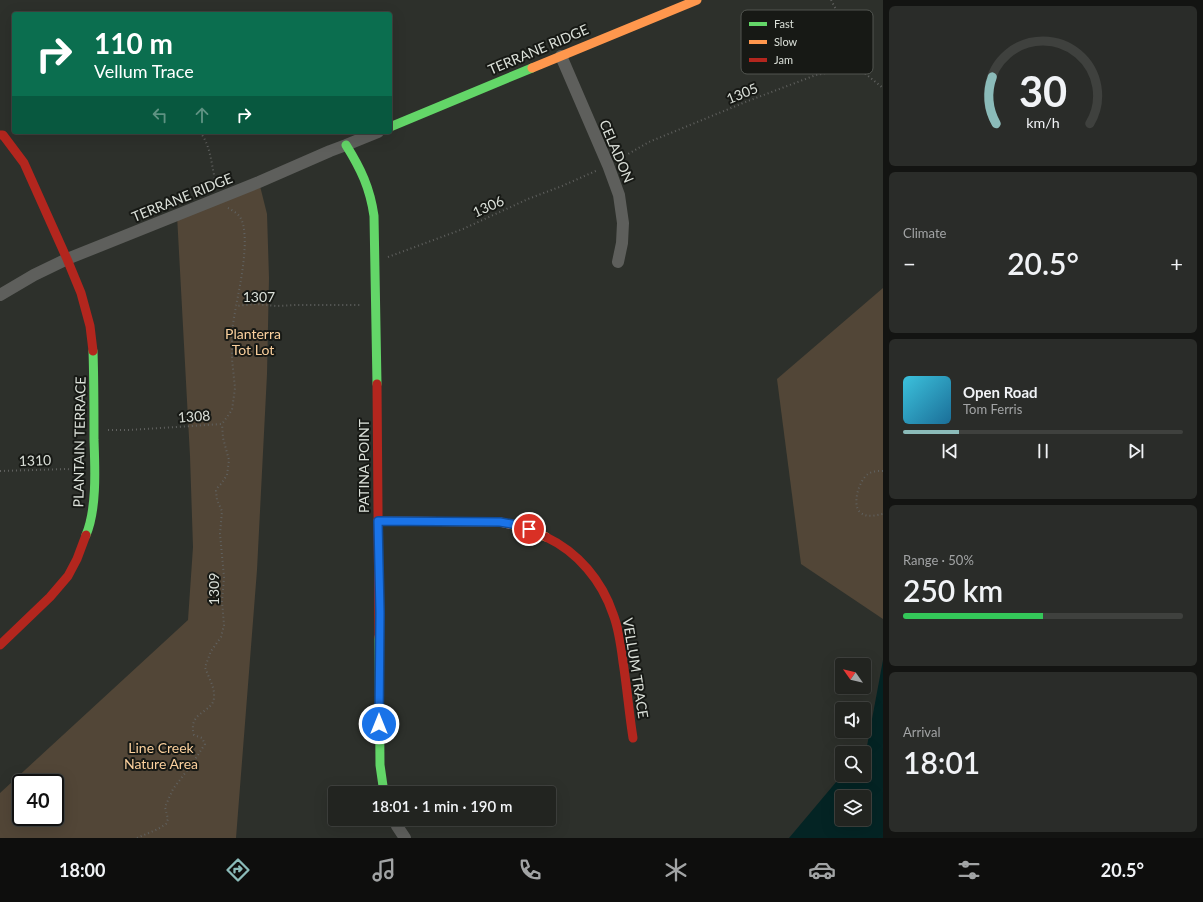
<!DOCTYPE html>
<html lang="en">
<head>
<meta charset="utf-8">
<style>
	body { margin:0; font-family:Lato,sans-serif; background:#2a2c29; color:#f1f3f6; height:100vh; display:flex; flex-direction:column; font-size:15px; white-space:nowrap }
	* { box-sizing:border-box; margin:0 }
	p { font-size:13px; color:#a2a4a5 }
	.icon { flex:none; width:22px; height:22px; fill:none; stroke:currentColor; stroke-width:2; stroke-linecap:round; stroke-linejoin:round }
	.map { position:relative; flex:1; overflow:hidden }
	.panel { display:flex; flex-direction:column; gap:6px; padding:6px; background:#131412; width:320px }
	.panel>* { flex:none }
	.guide { position:absolute; left:12px; top:12px; width:380px; height:122px; border-radius:4px; box-shadow:0 4px 16px #0002,0 0 0 1px #3f413e; background:#0b6e4f; color:#fff; overflow:hidden }
	.needle { width:26px; rotate:304deg }
	.tools { position:absolute; left:835px; top:658px; display:grid; gap:8px }
	.tools a { display:grid; place-items:center; width:36px; height:36px; border-radius:4px; background:#222420; box-shadow:0 4px 16px #0002,0 0 0 1px #3f413e; font-size:20px }
	.speed { position:absolute; left:12px; top:774px; display:flex; gap:8px; font-size:20px; font-weight:700; text-align:center }
	.speed>* { display:grid; place-content:center; width:52px; height:52px; border-radius:50%; background:#222420; box-shadow:0 4px 16px #0002,0 0 0 1px #3f413e; line-height:1 }
	.speed .limit { border:2px solid #111; border-radius:6px; background:#fff; color:#111 }
	.pin { position:absolute; display:grid; place-items:center; width:34px; height:34px; color:#fff; margin:-17px; border:2px solid #fff; border-radius:50%; box-shadow:0 1px 4px #0007 }
	.me { position:absolute; width:44px; margin:-22px; rotate:0deg; stroke-linejoin:round; filter:drop-shadow(0 0 3px #0008) }
	.turn { display:flex; align-items:center; gap:14px; height:84px; padding:0 16px; font-size:18px }
	.turn .icon { width:52px; height:52px; stroke-width:2.5 }
	.turn b { display:block; font-size:28px; line-height:34px }
	.lanes { display:flex; align-items:center; height:38px; padding:0 16px; background:#0003; justify-content:center; gap:20px; direction:ltr }
	.lanes .off { opacity:.35 }
	.big { font-size:30px; font-weight:600; line-height:1.1 }
	.panel .widget { flex:1; display:flex; flex-direction:column; justify-content:center; gap:6px; min-width:0; padding:0 14px; border-radius:6px; background:#2a2c29 }
	.panel .dial { align-items:center; gap:0 }
	.dial svg { height:104px; overflow:visible; fill:none; stroke:#3f413e; stroke-width:7; stroke-linecap:round; text-anchor:middle }
	.dial text { fill:#f1f3f6; stroke:none }
	.song { display:flex; align-items:center; gap:12px }
	.cover { width:48px; height:48px; border-radius:6px; background:linear-gradient(135deg,hsl(190 70% 55%),hsl(200 70% 35%)) }
	.played { height:4px; border-radius:2px; background:linear-gradient(90deg,#8bbbb9 20%,#3f413e 20%) }
	.keys { display:flex; justify-content:space-around; direction:ltr }
	.heat { display:flex; justify-content:space-between; align-items:center; font-size:22px; direction:ltr }
	.charge { height:6px; border-radius:3px; background:linear-gradient(90deg,#34c759 50%,#3f413e 0) }
	.trip { position:absolute; left:328px; top:786px; width:228px; height:40px; border-radius:4px; background:#222420; box-shadow:0 4px 16px #0002,0 0 0 1px #3f413e; font-weight:600; line-height:40px; text-align:center }
	.dock { display:flex; height:64px; justify-content:space-around; align-items:center; background:#0e0e0d; color:#a2a4a5 }
	.dock .icon { width:28px; height:28px }
	.dock .current { color:#8bbbb9 }
	.dock b { font-size:18px; color:#f1f3f6 }
	main { display:flex; flex:1; min-height:0 }
	.map>svg:first-child { display:block }
	.green { fill:#524637; fill-rule:evenodd }
	.water { fill:#042424; fill-rule:evenodd }
	.lines { fill:none; stroke-linecap:round; stroke-linejoin:round }
	.path { stroke:#60615f; stroke-width:2; stroke-dasharray:1 3; stroke-linecap:butt }
	.street { stroke:#5e5f5c; stroke-width:12 }
	.fast { stroke:#63d668; stroke-width:9 }
	.slow { stroke:#ff974d; stroke-width:9 }
	.jam { stroke:#b3261e; stroke-width:9 }
	.route-casing { stroke:#114b97; stroke-width:10 }
	.route { stroke:#1a73e8; stroke-width:7 }
	.labels { text-anchor:middle; dominant-baseline:central; stroke-width:4; stroke-linejoin:round; paint-order:stroke }
	.street-label { font-size:14px; fill:#dbe0d9; stroke:#171915 }
	.park-label { font-size:14px; fill:#fbd09d; stroke:#171915 }
	.key { fill:#171915; stroke:#525550; stroke-width:1 }
	.key-label { font-size:11px; fill:#dbe0d9 }
</style>
</head>
<body>
<main>
<div class="map">
<svg width="883" height="838" viewBox="0 0 883 838">
	<rect width="100%" height="100%" fill="#2d302b"/>
	<!-- green -->
	<g class="green">
		<path d="M 259,182 L 267,214 L 269,278 L 267,374 L 257,570 L 236,838 L 0,838 L 0,793 L 188,620 L 193,547 L 190,456 L 177,215 ZM 21,783 L 55,783 L 55,817 L 21,817 Z"/>
		<polygon points="883,288 883,619 801,564 777,379"/>
	</g>
	<!-- water -->
	<path class="water" d="M 883,660 L 883,838 L 789,838 L 842,775 L 864,775 L 864,753 L 860,753 L 867,746 ZM 842,797 L 864,797 L 864,819 L 842,819 Z"/>
	<g class="lines">
		<!-- path -->
		<g class="path">
			<polyline points="831,0 839,15 847,42 857,67"/>
			<path d="M 200,132 C 212,147 211,168 217,186"/>
			<polyline points="618,160 649,142 748,101 816,75 857,67 883,88"/>
			<path d="M 228,208 C 232,210 237,213 240,217 C 251,234 240,286 236,306 L 256,304 L 276,306 L 296,305 L 361,305"/>
			<polyline points="388,257 463,229 528,199 562,186 598,170"/>
			<polyline points="108,430 129,430 222,424 232,410 235,388 232,359 232,330 236,306"/>
			<polyline points="0,471 67,469 82,471"/>
			<path d="M 883,471 C 878,471 872,471 868,474 C 859,480 851,506 861,513 C 868,518 876,515 883,514"/>
			<path d="M 137,838 L 158,829 L 166,824 L 168,819 L 165,807 L 173,789 L 192,764 L 205,744 L 202,738 L 194,735 C 187,711 214,713 214,697 C 215,687 208,677 205,667 L 211,651 L 221,637 L 224,625 L 222,601 L 224,577 L 220,534 L 222,511 L 217,500 L 216,491 L 218,487 L 221,484 L 227,475 L 229,460 L 223,438 L 222,424"/>
		</g>
		<!-- street -->
		<g class="street">
			<polyline points="561,56 608,165 619,195 623,223 622,243 618,262"/>
			<polyline points="0,295 34,275 67,259 177,215 259,182 330,151 346,145 378,132"/>
			<polyline points="394,819 397,826 405,838"/>
		</g>
		<!-- fast -->
		<g class="fast">
			<polyline points="390,127 532,68"/>
			<path d="M 346,145 C 361,169 370,188 374,216 L 377,384"/>
			<path d="M 86,535 C 97,509 95,468 94,440 C 94,411 94,381 93,351"/>
			<polyline points="379,637 380,765 384,793"/>
		</g>
		<!-- slow -->
		<g class="slow">
			<polyline points="532,68 697,0"/>
			<polyline points="378,521 500,522 522,527 546,537"/>
		</g>
		<!-- jam -->
		<g class="jam">
			<polyline points="0,135 3,135 24,163 67,259 81,293 90,326 93,351"/>
			<polyline points="377,384 379,637"/>
			<path d="M 546,537 C 578,552 602,581 613,614 C 619,629 621,646 623,662 C 627,687 629,713 633,738"/>
			<polyline points="0,645 50,597 68,576 77,559 86,535"/>
		</g>
	</g>
	<g class="lines">
		<!-- route casing -->
		<g class="route-casing">
			<polyline id="route" points="379,724 380,613 378,521 500,522 517,525 529,529"/>
		</g>
		<!-- route -->
		<use href="#route" class="route"/>
	</g>
	<g class="labels">
		<!-- street labels -->
		<g class="street-label">
			<text transform="translate(538 49) rotate(-23)">TERRANE RIDGE</text>
			<text transform="translate(742 93) rotate(-22)">1305</text>
			<text transform="translate(617 151) rotate(67)">CELADON</text>
			<text transform="translate(182 197) rotate(-22)">TERRANE RIDGE</text>
			<text transform="translate(488 206) rotate(-24)">1306</text>
			<text x="259" y="296">1307</text>
			<text transform="translate(194 416) rotate(-4)">1308</text>
			<text transform="translate(79 442) rotate(-89)">PLANTAIN TERRACE</text>
			<text transform="translate(35 460) rotate(-2)">1310</text>
			<text transform="translate(363 466) rotate(-90)">PATINA POINT</text>
			<text transform="translate(213 589) rotate(-90)">1309</text>
			<text transform="translate(636 668) rotate(81)">VELLUM TRACE</text>
		</g>
		<!-- park labels -->
		<g class="park-label">
			<text x="253" y="333">Planterra<tspan x="253" dy="16">Tot Lot</tspan></text>
			<text x="161" y="747">Line Creek<tspan x="161" dy="16">Nature Area</tspan></text>
		</g>
	</g>
	<!-- legend -->
	<rect x="741" y="10" width="132" height="64" rx="6" class="key"/>
	<rect x="749" y="22" width="18" height="4" fill="#63d668"/>
	<rect x="749" y="40" width="18" height="4" fill="#ff974d"/>
	<rect x="749" y="58" width="18" height="4" fill="#b3261e"/>
	<g class="key-label">
		<text x="774" y="28">Fast</text>
		<text x="774" y="46">Slow</text>
		<text x="774" y="64">Jam</text>
	</g>
</svg>
<div class="tools">
<a><svg class="needle" viewBox="-14 -14 28 28"><path d="M0-13l5 13h-10z" fill="#e53935"/><path d="M0 13l5-13h-10z" fill="#a2a4a5"/></svg></a>
<a><svg class="icon" aria-label="sound" viewBox="0 0 24 24"><path d="M4 9h4l5-4v14l-5-4H4zM17 9q2 3 0 6"/></svg></a>
<a><svg class="icon" aria-label="search" viewBox="0 0 24 24"><circle cx="10" cy="10" r="6"/><path d="M15 15l6 6"/></svg></a>
<a><svg class="icon" aria-label="layers" viewBox="0 0 24 24"><path d="M12 4l9 5-9 5-9-5zM3 14l9 5 9-5"/></svg></a>
</div>
<div class="speed"><div class="limit">40</div></div>
<div class="pin" style="left:529px;top:529px;background:#d93025"><svg class="icon" aria-label="arrive" viewBox="0 0 24 24"><path d="M6 21V4h12l-3 4 3 4H6"/></svg></div>
<svg class="me" style="left:379px;top:724px" viewBox="-20 -20 40 40"><circle r="17" fill="#1a73e8" stroke="#fff" stroke-width="3"/><path d="M0-11L8 9 0 5-8 9z" fill="#fff"/></svg>
<div class="trip">18:01 · 1 min · 190 m</div>
<div class="guide">
<div class="turn"><svg class="icon" aria-label="right" viewBox="0 0 24 24"><path d="M7 20v-9h11M14 6l5 5-5 5"/></svg><div><b>110 m</b>Vellum Trace</div></div>
<div class="lanes"><svg class="icon off" aria-label="left" viewBox="0 0 24 24"><path d="M17 20v-9H6M10 6l-5 5 5 5"/></svg><svg class="icon off" aria-label="ahead" viewBox="0 0 24 24"><path d="M12 20V5M6 11l6-6 6 6"/></svg><svg class="icon" aria-label="right" viewBox="0 0 24 24"><path d="M7 20v-9h11M14 6l5 5-5 5"/></svg></div>
</div>
</div>
<section class="panel">
<div class="widget dial"><svg viewBox="0 0 100 80">
<path d="M14 69A42 42 0 1 1 86 69"/>
<path d="M14 69A42 42 0 0 1 11 33" stroke="#8bbbb9"/>
<text x="50" y="56" font-size="32" font-weight="700">30</text>
<text x="50" y="72" font-size="11">km/h</text>
</svg></div>
<div class="widget"><p>Climate</p>
<div class="heat"><a>−</a><b class="big">20.5°</b><a>+</a></div>
</div>
<div class="widget">
<div class="song"><i class="cover"></i><div><b>Open Road</b><p>Tom Ferris</p></div></div>
<div class="played"></div>
<div class="keys"><svg class="icon" aria-label="previous" viewBox="0 0 24 24"><path d="M18 5L8 12l10 7zM5 5v14"/></svg><svg class="icon" aria-label="pause" viewBox="0 0 24 24"><path d="M8 5v14M16 5v14"/></svg><svg class="icon" aria-label="next" viewBox="0 0 24 24"><path d="M6 5l10 7-10 7zM19 5v14"/></svg></div>
</div>
<div class="widget"><p>Range · 50%</p><b class="big">250 km</b><div class="charge"></div></div>
<div class="widget"><p>Arrival</p><b class="big">18:01</b></div>
</section>
</main>
<nav class="dock">
<b>18:00</b>
<svg class="icon current" aria-label="directions" viewBox="0 0 24 24"><path d="M12 3l9 9-9 9-9-9zM9 14v-3h6M13 9l2 2-2 2"/></svg>
<svg class="icon" aria-label="music" viewBox="0 0 24 24"><path d="M9 18V5l10-2v13"/><circle cx="6" cy="18" r="3"/><circle cx="16" cy="16" r="3"/></svg>
<svg class="icon" aria-label="phone" viewBox="0 0 24 24"><path d="M5 4h4l2 5-3 2q2 4 5 5l2-3 5 2v4C11 20 4 13 5 4z"/></svg>
<svg class="icon" aria-label="climate" viewBox="0 0 24 24"><path d="M12 3v18M4 7l16 10M4 17L20 7"/></svg>
<svg class="icon" aria-label="car" viewBox="0 0 24 24"><path d="M5 17H2v-5l4-1 3-4h7l3 4 3 1v5h-3M9 17h6M6 11h13"/><circle cx="7" cy="17" r="2"/><circle cx="17" cy="17" r="2"/></svg>
<svg class="icon" aria-label="filters" viewBox="0 0 24 24"><path d="M4 7h16M4 17h16"/><circle cx="9" cy="7" r="2"/><circle cx="15" cy="17" r="2"/></svg>
<b>20.5°</b>
</nav>
</body>
</html>
